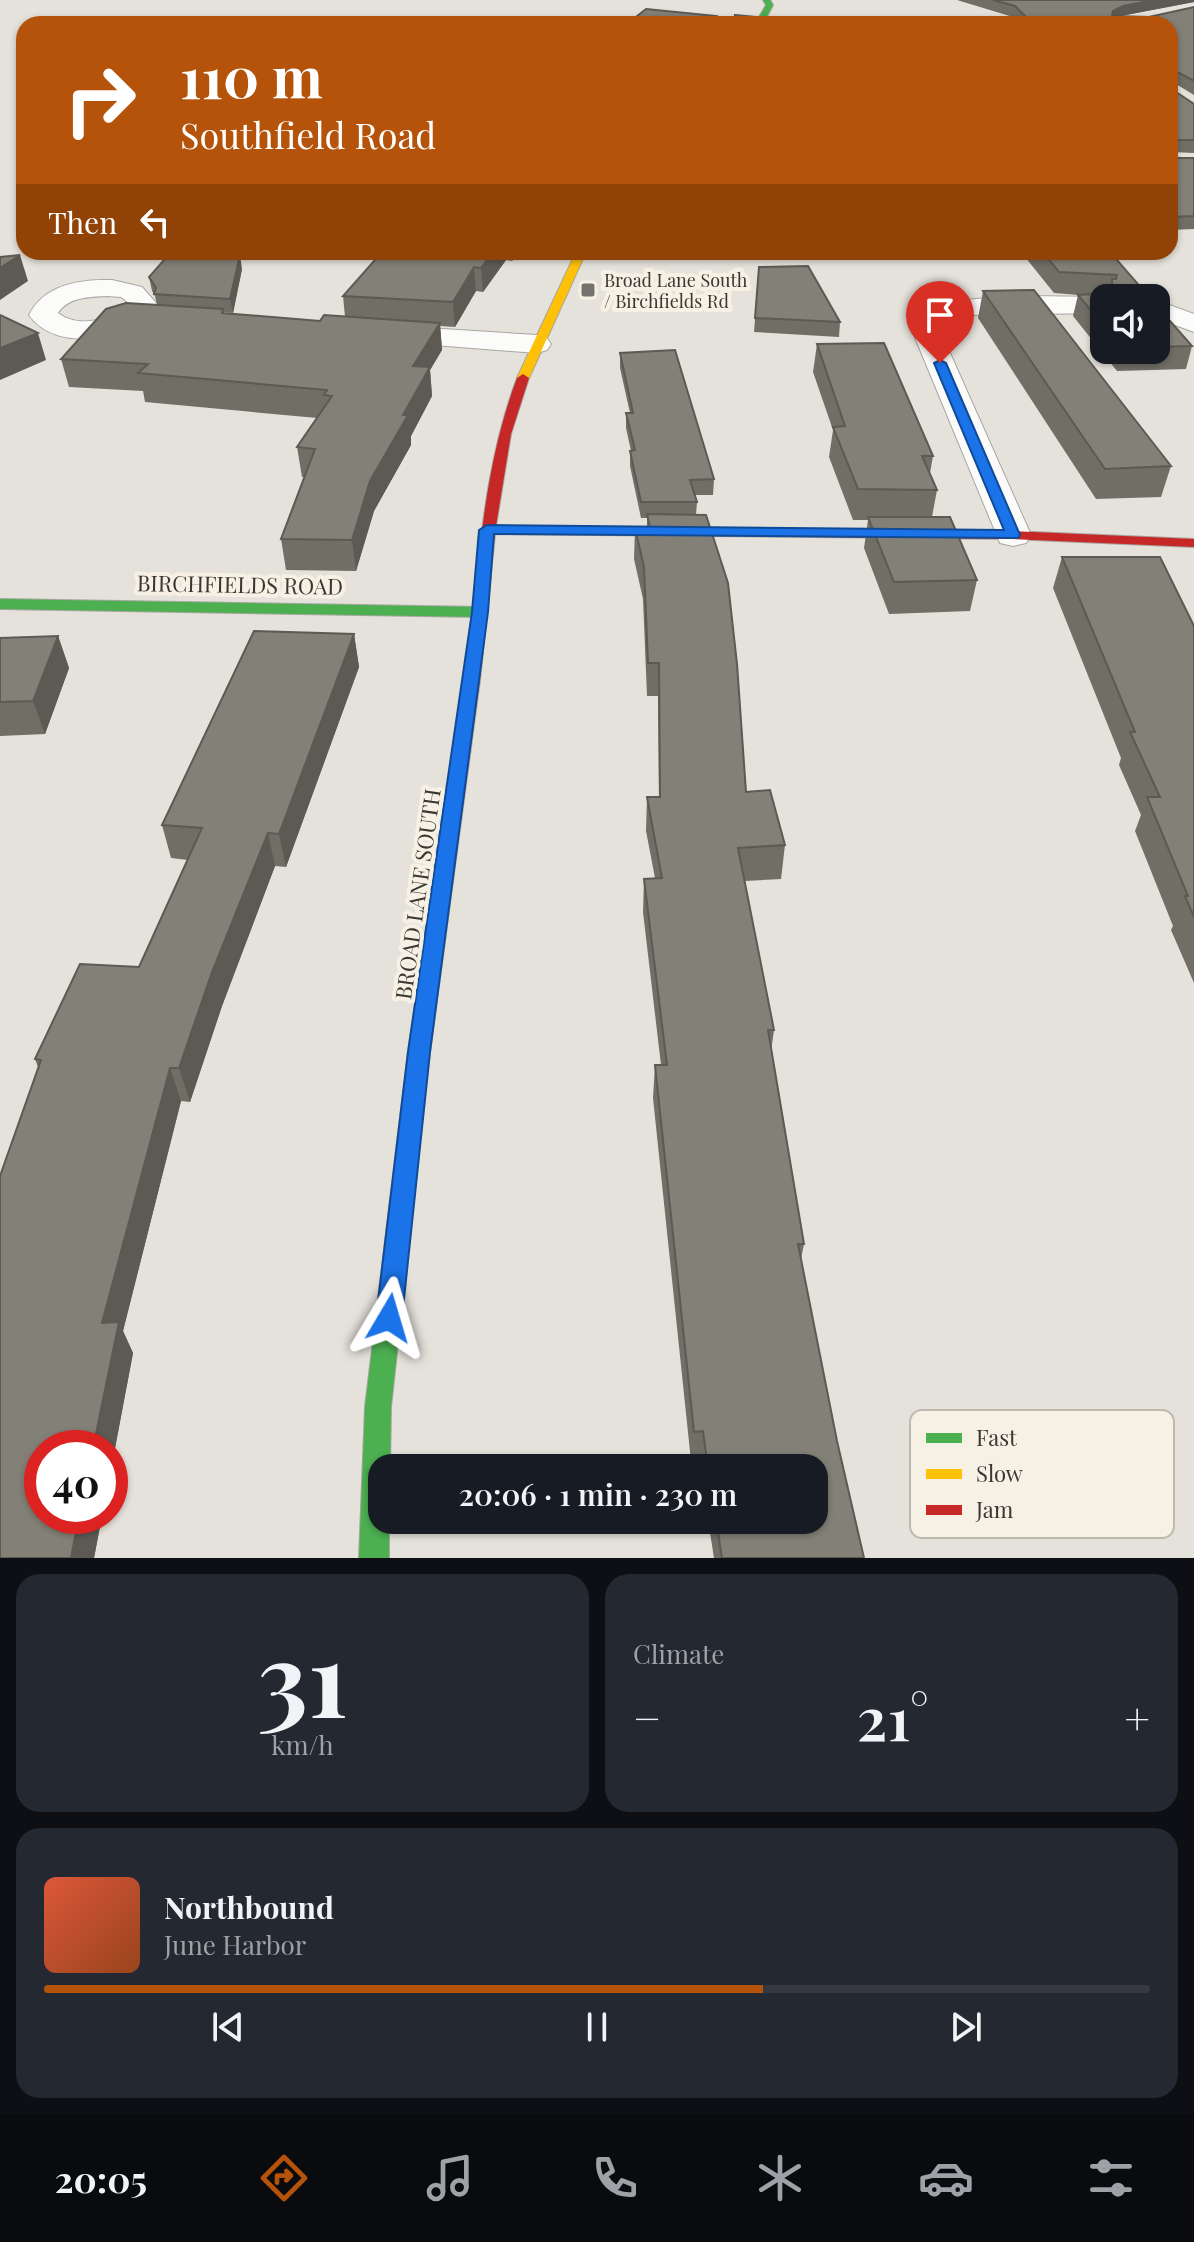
<!DOCTYPE html>
<html lang="en">
<head>
<meta charset="utf-8">
<style>
	body { margin:0; font-family:"Playfair Display",serif; background:#242831; color:#f1f3f6; height:100vh; display:flex; flex-direction:column; font-size:30px; white-space:nowrap }
	* { box-sizing:border-box; margin:0 }
	p { font-size:26px; color:#9ea1a6 }
	.icon { flex:none; width:44px; height:44px; fill:none; stroke:currentColor; stroke-width:2; stroke-linecap:round; stroke-linejoin:round }
	.map { position:relative; height:1558px; overflow:hidden }
	.details { display:flex; flex-direction:column; gap:16px; padding:16px; background:#0d0f14; flex:1 }
	.details>* { flex:none }
	.hud { position:absolute; left:16px; top:16px; width:1162px; height:244px; border-radius:24px; box-shadow:0 2px 6px #0004; background:#b45309; color:#fff; overflow:hidden }
	.tools { position:absolute; left:1090px; top:284px; display:grid; gap:16px }
	.tools a { display:grid; place-items:center; width:80px; height:80px; border-radius:16px; background:#171b24; box-shadow:0 2px 6px #0004; font-size:40px }
	.speed { position:absolute; left:24px; top:1430px; display:flex; gap:16px; font-size:40px; font-weight:700; text-align:center }
	.speed>* { display:grid; place-content:center; width:104px; height:104px; border-radius:50%; background:#171b24; box-shadow:0 2px 6px #0004; line-height:1 }
	.speed .limit { border:12px solid #d22; background:#fff; color:#111 }
	.pin { position:absolute; display:grid; place-items:center; width:68px; height:68px; color:#fff; margin:-82px -34px; border-radius:50% 50% 50% 0; rotate:-45deg; box-shadow:0 0 8px #0007 }
	.pin .icon { rotate:45deg }
	.me { position:absolute; width:88px; margin:-44px; rotate:7deg; stroke-linejoin:round; filter:drop-shadow(0 0 6px #0008) }
	.turn { display:flex; align-items:center; gap:28px; height:168px; padding:0 32px; font-size:36px }
	.turn .icon { width:104px; height:104px; stroke-width:2.5 }
	.turn b { display:block; font-size:56px; line-height:68px }
	.then { display:flex; align-items:center; height:76px; padding:0 32px; background:#0003; gap:16px; font-size:30px }
	.big { font-size:60px; font-weight:600; line-height:1.1 }
	.details .tile { flex:1; display:flex; flex-direction:column; justify-content:center; gap:12px; min-width:0; padding:0 28px; border-radius:24px; background:#242831 }
	.details .dial { align-items:center; gap:0 }
	.dial b { font-size:104px; line-height:1 }
	.song { display:flex; align-items:center; gap:24px }
	.cover { width:96px; height:96px; border-radius:12px; background:linear-gradient(135deg,hsl(10 70% 55%),hsl(20 70% 35%)) }
	.played { height:8px; border-radius:4px; background:linear-gradient(90deg,#b45309 65%,#363941 65%) }
	.keys { display:flex; justify-content:space-around; direction:ltr }
	.heat { display:flex; justify-content:space-between; align-items:center; font-size:44px; direction:ltr }
	.details .tiles { flex:1; display:grid; gap:16px; grid-template-columns:1fr 1fr }
	.tile:last-child { grid-column:span 2 }
	.trip { position:absolute; left:368px; top:1454px; width:460px; height:80px; border-radius:24px; background:#171b24; box-shadow:0 2px 6px #0004; font-weight:600; line-height:80px; text-align:center }
	.tabs { display:flex; height:128px; justify-content:space-around; align-items:center; background:#090b0e; color:#9ea1a6 }
	.tabs .icon { width:56px; height:56px }
	.tabs .current { color:#b45309 }
	.tabs b { font-size:36px; color:#f1f3f6 }
	.map>svg:first-child { display:block }
	.lines { fill:none; stroke-linecap:round; stroke-linejoin:round }
	.street-casing { stroke:#a8a6a1; stroke-width:2 }
	.fast-casing { stroke:#a8a6a1; stroke-width:2 }
	.slow-casing { stroke:#a8a6a1; stroke-width:2 }
	.jam-casing { stroke:#a8a6a1; stroke-width:2 }
	.street { fill:#fbfbfa; fill-rule:evenodd }
	.fast { fill:#4caf50; fill-rule:evenodd }
	.slow { fill:#ffc107; fill-rule:evenodd }
	.jam { fill:#c62828; fill-rule:evenodd }
	.wall { fill:#716e66 }
	.shaded-wall { fill:#5c5a53 }
	.building { fill:#838077; stroke:#5c5a53; stroke-width:2 }
	.route { fill:#1a73e8; stroke:#114b97; stroke-width:2 }
	.poi-dot { fill:#75736d; stroke:#f6f1e4; stroke-width:3 }
	.labels { text-anchor:middle; dominant-baseline:central; stroke-width:8; stroke-linejoin:round; paint-order:stroke }
	.far-poi-label { font-size:18px; fill:#393732; stroke:#f6f1e4; text-anchor:start }
	.street-label { font-size:22px; fill:#393732; stroke:#f6f1e4 }
	.key { fill:#f6f1e4; stroke:#bdb9af; stroke-width:2 }
	.key-label { font-size:22px; fill:#393732 }
</style>
</head>
<body>
<div class="map">
<svg width="1194" height="1558" viewBox="0 0 1194 1558">
	<rect width="100%" height="100%" fill="#e5e2db"/>
	<g class="lines">
		<!-- street casing -->
		<g class="street-casing">
			<g id="street">
				<path d="M 112,280 L 142,287 L 157,304 C 132,339 57,355 29,315 C 44,284 81,279 112,280 ZM 107,296 L 121,297 L 129,303 C 111,320 79,329 58,313 C 68,297 89,297 107,296 Z"/>
				<path d="M 1104,297 L 1109,298 L 1104,298 L 1104,313 L 968,315 L 944,325 L 942,335 L 1031,535 L 1026,543 L 1013,546 L 1000,543 L 914,335 C 915,329 916,322 920,317 C 941,290 1067,297 1104,297 Z"/>
				<polygon points="1156,300 1194,314 1194,332 1156,318"/>
				<polygon points="380,325 537,335 547,338 551,344 547,350 537,353 370,340 366,334 370,328"/>
			</g>
		</g>
		<!-- fast casing -->
		<g class="fast-casing">
			<g id="fast">
				<polygon points="763,0 770,0 773,5 763,24 755,24 766,5"/>
				<polygon points="0,599 480,607 488,612 480,617 0,609"/>
				<polygon points="442,881 449,883 452,888 430,1052 391,1407 390,1468 382,1468 382,1520 389,1520 389,1558 359,1558 365,1407 408,1052 432,888 435,883"/>
			</g>
		</g>
		<!-- slow casing -->
		<g class="slow-casing">
			<polygon id="slow" points="576,252 586,252 529,378 519,381 517,378"/>
		</g>
		<!-- jam casing -->
		<g class="jam-casing">
			<path id="jam" d="M 523,374 L 529,378 L 511,434 L 496,526 L 1013,531 L 1194,539 L 1194,547 L 1013,539 L 495,534 L 480,680 L 452,888 L 449,893 L 435,893 L 432,888 C 444,807 457,727 468,646 C 480,555 484,466 517,378 Z"/>
		</g>
		<!-- street -->
		<use href="#street" class="street"/>
		<!-- fast -->
		<use href="#fast" class="fast"/>
		<!-- slow -->
		<use href="#slow" class="slow"/>
		<!-- jam -->
		<use href="#jam" class="jam"/>
	</g>
	<!-- wall -->
	<g class="wall">
		<polygon points="957,0 1194,0 1194,2 1121,16 1149,17 1194,7 1194,95 1171,81 1170,24 1021,24 1013,17"/>
		<polygon points="1170,88 1194,104 1194,153 1171,152 1171,158 1194,158 1194,229 1170,230"/>
		<polygon points="382,252 519,252 512,261 506,260 483,292 476,291 455,327 440,326 442,350 430,370 432,396 411,436 411,445 374,511 356,571 286,570 281,539 304,477 302,477 297,447 317,418 145,402 143,391 69,387 61,359 157,305 155,296 152,291 149,277 242,269 233,313 224,312 224,314 320,321 345,317 343,296"/>
		<polygon points="749,252 818,252 817,255 752,257"/>
		<polygon points="1021,252 1110,252 1150,298 1104,298 1104,350 1156,350 1156,305 1192,346 1186,369 1117,371 1073,316 1078,295 1079,295 1054,293"/>
		<polygon points="759,267 840,322 839,337 754,332"/>
		<polygon points="983,291 1171,466 1161,497 1096,499 978,318"/>
		<polygon points="817,344 933,456 930,473 937,490 932,517 977,580 970,611 889,614 864,548 868,520 853,520 829,457 833,430 813,372"/>
		<polygon points="620,353 714,479 713,495 695,495 697,502 696,515 746,792 785,845 781,879 745,881 774,1030 771,1052 804,1244 801,1259 837,1441 864,1558 714,1558 708,1520 814,1520 814,1468 701,1468 700,1460 691,1461 653,1098 655,1065 661,1065 643,912 644,879 655,878 646,831 647,797 659,797 658,696 647,696 643,599 634,559 635,528 647,527 647,518 641,518 630,466 630,451 631,451 626,428 626,413 630,413 620,368"/>
		<polygon points="1062,557 1194,626 1194,983 1171,930 1173,926 1135,831 1141,815 1119,765 1121,758 1053,588"/>
		<polygon points="354,634 359,667 286,867 275,866 222,1006 190,1102 181,1101 123,1331 133,1353 94,1558 0,1558 38,1067 35,1059 139,967 188,860 171,858 162,825"/>
		<polygon points="58,636 69,668 45,734 0,736 0,638"/>
	</g>
	<!-- shaded-wall -->
	<g class="shaded-wall">
		<polygon points="1154,0 1194,0 1194,2 1120,16 1111,21 1113,11 1123,6"/>
		<polygon points="716,16 715,24 707,24"/>
		<polygon points="493,252 506,252 506,260 483,292 481,268"/>
		<polygon points="512,252 519,252 512,261"/>
		<polygon points="20,255 28,281 0,300 0,268"/>
		<polygon points="240,255 242,269 233,313 230,299"/>
		<polygon points="474,267 476,291 455,327 453,302"/>
		<polygon points="440,323 442,350 430,370 432,396 411,436 411,445 374,511 356,571 352,540 370,481 403,415 413,366"/>
		<polygon points="38,333 46,360 0,380 0,348"/>
		<polygon points="354,634 359,667 286,867 279,834"/>
		<polygon points="58,636 69,668 45,734 33,701"/>
		<polygon points="268,833 275,866 222,1006 190,1102 179,1068 212,972"/>
		<polygon points="170,1068 181,1101 123,1331 133,1353 110,1475 110,1448 93,1448 102,1323"/>
		<polygon points="79,1516 102,1516 94,1558 71,1558"/>
	</g>
	<!-- building -->
	<g class="building">
		<polygon points="993,0 1154,0 1123,6 1113,11 1112,16 1149,17 1194,7 1194,81 1172,69 1170,87 1170,24 1033,24 1015,6"/>
		<polygon points="646,9 716,16 707,24 627,24"/>
		<polygon points="735,15 834,24 734,24"/>
		<polygon points="1170,88 1194,104 1194,140 1171,140 1171,158 1194,158 1194,216 1170,217"/>
		<polygon points="171,252 208,252 240,255 230,299 154,294 156,288 149,277"/>
		<polygon points="382,252 493,252 481,268 474,267 453,302 343,296"/>
		<polygon points="1043,252 1110,252 1150,298 1104,298 1104,326 1078,295 1112,293 1112,279 1116,279 1117,275 1059,272"/>
		<polygon points="20,255 0,268 0,257"/>
		<polygon points="808,266 840,322 755,318 759,267"/>
		<polygon points="1034,290 1171,466 1105,469 983,291"/>
		<polygon points="126,303 223,309 222,313 320,321 324,315 440,323 413,366 430,367 403,415 408,415 370,481 352,540 281,539 315,449 297,447 332,396 324,395 327,390 138,373 148,364 61,359 106,309"/>
		<polygon points="1156,305 1192,346 1156,347"/>
		<polygon points="0,315 38,333 0,348"/>
		<polygon points="884,343 933,456 922,456 937,490 858,489 833,427 845,426 817,344"/>
		<polygon points="675,350 714,479 690,480 697,502 641,502 630,451 635,450 626,413 633,413 620,353"/>
		<polygon points="647,514 706,515 728,583 737,664 746,792 770,790 785,845 738,848 774,1030 768,1030 804,1244 798,1244 837,1441 864,1558 722,1558 716,1520 814,1520 814,1468 708,1468 703,1431 694,1432 655,1065 667,1065 644,879 662,878 647,797 660,797 659,663 648,663 644,567 635,528 650,527"/>
		<polygon points="868,517 950,517 977,580 894,582"/>
		<polygon points="1062,557 1160,557 1194,626 1194,917 1185,896 1188,896 1147,797 1160,797 1130,732 1135,732"/>
		<polygon points="254,631 354,634 279,834 268,833 212,972 179,1068 170,1068 102,1323 119,1322 93,1448 42,1448 42,1516 79,1516 71,1558 0,1558 0,1176 41,1060 35,1059 80,964 139,967 202,828 162,825"/>
		<polygon points="58,636 33,701 0,702 0,638"/>
	</g>
	<!-- route -->
	<polygon class="route" points="940,360 946,363 1020,535 1018,538 494,534 488,612 430,1052 402,1318 398,1327 389,1330 379,1327 376,1318 408,1052 472,612 479,530 487,525 1004,530 934,363"/>
	<!-- markers -->
	<rect class="poi-dot" x="580" y="282" width="16" height="16" rx="4"/>
	<g class="labels">
		<!-- far-poi labels -->
		<g class="far-poi-label">
			<text x="604" y="280">Broad Lane South<tspan x="604" dy="21">/ Birchfields Rd</tspan></text>
		</g>
		<!-- street labels -->
		<g class="street-label">
			<text transform="translate(240 584) rotate(1)">BIRCHFIELDS ROAD</text>
			<text transform="translate(417 894) rotate(-82)">BROAD LANE SOUTH</text>
		</g>
	</g>
	<!-- legend -->
	<rect x="910" y="1410" width="264" height="128" rx="12" class="key"/>
	<rect x="926" y="1433" width="36" height="10" fill="#4caf50"/>
	<rect x="926" y="1469" width="36" height="10" fill="#ffc107"/>
	<rect x="926" y="1505" width="36" height="10" fill="#c62828"/>
	<g class="key-label">
		<text x="976" y="1446">Fast</text>
		<text x="976" y="1482">Slow</text>
		<text x="976" y="1518">Jam</text>
	</g>
</svg>
<div class="tools">
<a><svg class="icon" aria-label="sound" viewBox="0 0 24 24"><path d="M4 9h4l5-4v14l-5-4H4zM17 9q2 3 0 6"/></svg></a>
</div>
<div class="speed"><div class="limit">40</div></div>
<div class="pin" style="left:940px;top:363px;background:#d93025"><svg class="icon" aria-label="arrive" viewBox="0 0 24 24"><path d="M6 21V4h12l-3 4 3 4H6"/></svg></div>
<svg class="me" style="left:389px;top:1318px" viewBox="-20 -20 40 40"><path d="M0-17L14 15 0 8-14 15z" fill="#1a73e8" stroke="#fff" stroke-width="4"/></svg>
<div class="trip">20:06 · 1 min · 230 m</div>
<div class="hud">
<div class="turn"><svg class="icon" aria-label="right" viewBox="0 0 24 24"><path d="M7 20v-9h11M14 6l5 5-5 5"/></svg><div><b>110 m</b>Southfield Road</div></div>
<div class="then">Then<svg class="icon" aria-label="left" viewBox="0 0 24 24"><path d="M17 20v-9H6M10 6l-5 5 5 5"/></svg></div>
</div>
</div>
<section class="details">
<div class="tiles">
<div class="tile dial"><b>31</b><p>km/h</p></div>
<div class="tile"><p>Climate</p>
<div class="heat"><a>−</a><b class="big">21°</b><a>+</a></div>
</div>
<div class="tile">
<div class="song"><i class="cover"></i><div><b>Northbound</b><p>June Harbor</p></div></div>
<div class="played"></div>
<div class="keys"><svg class="icon" aria-label="previous" viewBox="0 0 24 24"><path d="M18 5L8 12l10 7zM5 5v14"/></svg><svg class="icon" aria-label="pause" viewBox="0 0 24 24"><path d="M8 5v14M16 5v14"/></svg><svg class="icon" aria-label="next" viewBox="0 0 24 24"><path d="M6 5l10 7-10 7zM19 5v14"/></svg></div>
</div>
</div>
</section>
<nav class="tabs">
<b>20:05</b>
<svg class="icon current" aria-label="directions" viewBox="0 0 24 24"><path d="M12 3l9 9-9 9-9-9zM9 14v-3h6M13 9l2 2-2 2"/></svg>
<svg class="icon" aria-label="music" viewBox="0 0 24 24"><path d="M9 18V5l10-2v13"/><circle cx="6" cy="18" r="3"/><circle cx="16" cy="16" r="3"/></svg>
<svg class="icon" aria-label="phone" viewBox="0 0 24 24"><path d="M5 4h4l2 5-3 2q2 4 5 5l2-3 5 2v4C11 20 4 13 5 4z"/></svg>
<svg class="icon" aria-label="climate" viewBox="0 0 24 24"><path d="M12 3v18M4 7l16 10M4 17L20 7"/></svg>
<svg class="icon" aria-label="car" viewBox="0 0 24 24"><path d="M5 17H2v-5l4-1 3-4h7l3 4 3 1v5h-3M9 17h6M6 11h13"/><circle cx="7" cy="17" r="2"/><circle cx="17" cy="17" r="2"/></svg>
<svg class="icon" aria-label="filters" viewBox="0 0 24 24"><path d="M4 7h16M4 17h16"/><circle cx="9" cy="7" r="2"/><circle cx="15" cy="17" r="2"/></svg>
</nav>
</body>
</html>
